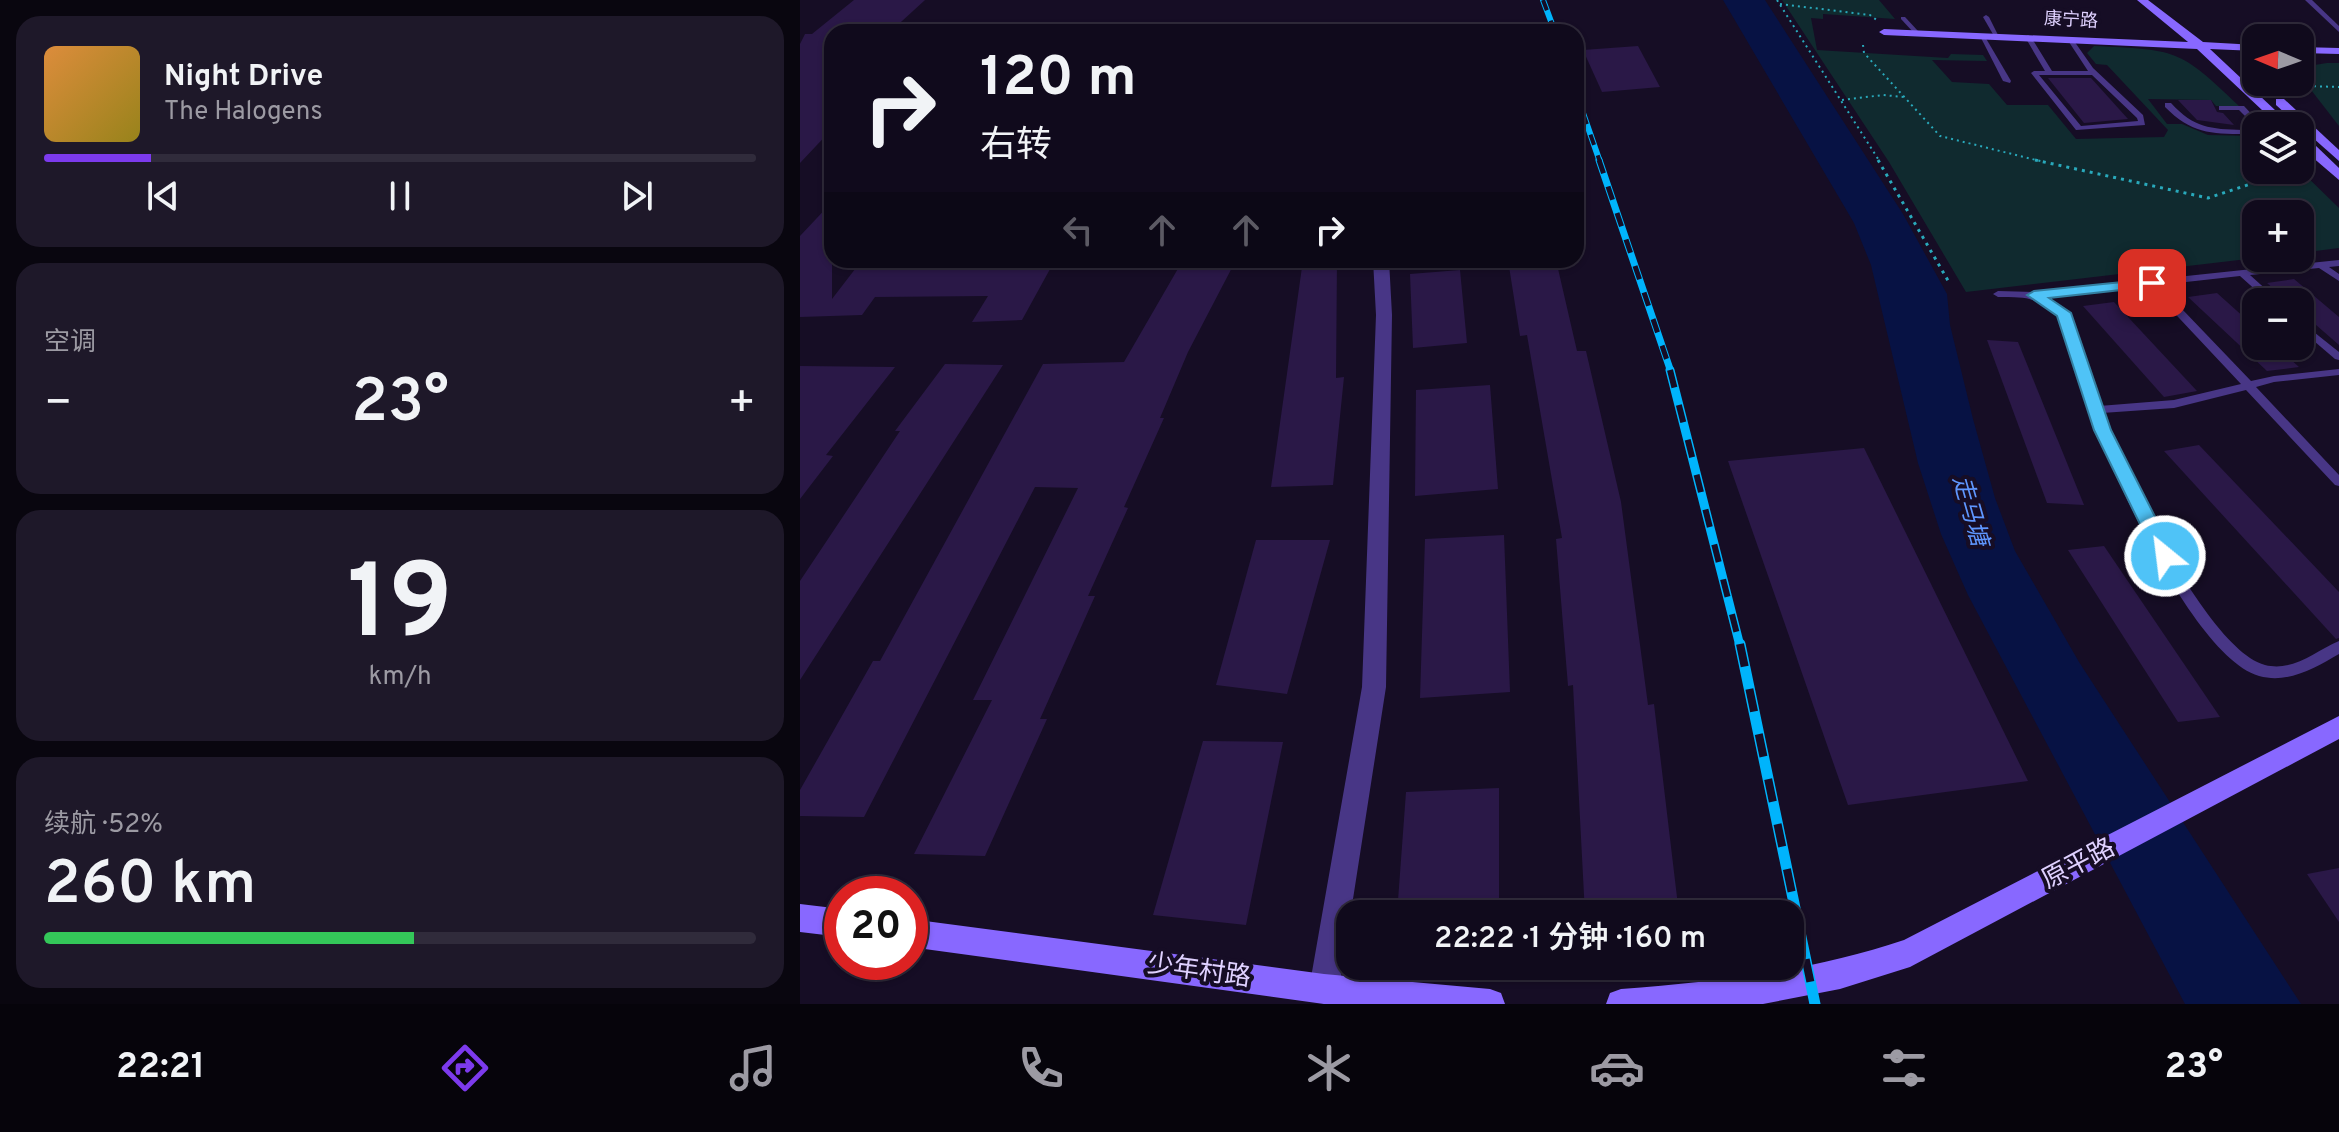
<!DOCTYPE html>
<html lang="zh">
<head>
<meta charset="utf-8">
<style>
	body { margin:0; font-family:Overpass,"Noto Sans SC",sans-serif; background:#1e1829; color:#f1f3f6; height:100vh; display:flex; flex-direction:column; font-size:30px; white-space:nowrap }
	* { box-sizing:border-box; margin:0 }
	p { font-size:26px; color:#9c9aa3 }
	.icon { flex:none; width:44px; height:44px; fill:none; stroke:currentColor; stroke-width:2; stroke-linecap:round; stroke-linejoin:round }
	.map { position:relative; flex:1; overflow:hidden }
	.panel { display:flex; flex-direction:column; gap:16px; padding:16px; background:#09060f; width:800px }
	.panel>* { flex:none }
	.banner { position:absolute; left:24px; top:24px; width:760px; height:244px; border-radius:24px; box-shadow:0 2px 6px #0004,0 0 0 2px #302b3b; background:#100a1c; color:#f1f3f6; overflow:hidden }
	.needle { width:52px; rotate:272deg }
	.tools { position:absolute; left:1442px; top:24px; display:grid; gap:16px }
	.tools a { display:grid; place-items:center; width:72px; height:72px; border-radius:16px; background:#100a1c; box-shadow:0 2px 6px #0004,0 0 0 2px #302b3b; font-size:40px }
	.speed { position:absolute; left:24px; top:876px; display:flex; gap:16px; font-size:40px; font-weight:700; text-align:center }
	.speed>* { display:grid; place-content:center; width:104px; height:104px; border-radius:50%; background:#100a1c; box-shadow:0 2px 6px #0004,0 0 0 2px #302b3b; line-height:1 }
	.speed .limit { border:12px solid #d22; background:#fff; color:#111 }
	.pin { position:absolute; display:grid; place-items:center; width:68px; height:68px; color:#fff; margin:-34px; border-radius:16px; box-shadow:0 4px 12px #0006 }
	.me { position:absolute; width:88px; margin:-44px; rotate:331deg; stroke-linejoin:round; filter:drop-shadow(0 0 6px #0008) }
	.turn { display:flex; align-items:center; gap:28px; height:168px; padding:0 24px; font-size:36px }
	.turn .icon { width:104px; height:104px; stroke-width:2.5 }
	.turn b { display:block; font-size:56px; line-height:68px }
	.lanes { display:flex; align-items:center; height:76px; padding:0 24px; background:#0003; justify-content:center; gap:40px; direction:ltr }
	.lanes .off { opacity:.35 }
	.big { font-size:60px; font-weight:600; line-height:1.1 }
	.panel .tile { flex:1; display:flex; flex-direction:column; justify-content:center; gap:12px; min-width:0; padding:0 28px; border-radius:24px; background:#1e1829 }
	.panel .dial { align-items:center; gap:0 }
	.dial b { font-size:104px; line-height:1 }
	.song { display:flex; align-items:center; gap:24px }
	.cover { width:96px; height:96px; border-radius:12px; background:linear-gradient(135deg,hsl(30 70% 55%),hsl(50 70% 35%)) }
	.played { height:8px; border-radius:4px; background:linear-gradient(90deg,#7c3aed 15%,#302b3b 15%) }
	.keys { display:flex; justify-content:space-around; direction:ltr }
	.heat { display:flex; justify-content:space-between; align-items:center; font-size:44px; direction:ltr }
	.charge { height:12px; border-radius:6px; background:linear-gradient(90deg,#34c759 52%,#302b3b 0) }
	.trip { position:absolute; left:536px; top:900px; width:468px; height:80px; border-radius:24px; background:#100a1c; box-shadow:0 2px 6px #0004,0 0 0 2px #302b3b; font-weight:600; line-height:80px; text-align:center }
	.tabs { display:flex; height:128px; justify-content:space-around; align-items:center; background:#06040b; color:#9c9aa3 }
	.tabs .icon { width:56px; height:56px }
	.tabs .on { color:#7c3aed }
	.tabs b { font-size:36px; color:#f1f3f6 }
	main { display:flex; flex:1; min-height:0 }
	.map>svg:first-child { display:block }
	.green { fill:#102a2f }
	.water { fill:#071244 }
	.building { fill:#2a1847 }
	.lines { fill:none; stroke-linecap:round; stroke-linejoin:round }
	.path-far1 { stroke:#29a9bb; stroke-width:2; stroke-dasharray:2 4; stroke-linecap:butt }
	.path { stroke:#29a9bb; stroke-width:3; stroke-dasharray:3 5; stroke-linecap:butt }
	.lane { fill:#483686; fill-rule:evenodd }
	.street { fill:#483686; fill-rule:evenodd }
	.secondary { fill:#8868ff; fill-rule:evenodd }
	.rail-far3-casing { stroke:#00b4fc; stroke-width:6 }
	.rail-far2-casing { stroke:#00b4fc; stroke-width:7 }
	.rail-far1-casing { stroke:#00b4fc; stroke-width:9 }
	.rail-casing { stroke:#00b4fc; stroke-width:11 }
	.rail-far3 { stroke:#160d25; stroke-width:4; stroke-dasharray:11; stroke-linecap:butt }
	.rail-far2 { stroke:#160d25; stroke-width:5; stroke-dasharray:14; stroke-linecap:butt }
	.rail-far1 { stroke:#160d25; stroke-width:6; stroke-dasharray:18; stroke-linecap:butt }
	.rail { stroke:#160d25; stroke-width:8; stroke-dasharray:23; stroke-linecap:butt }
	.route { fill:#4fc3f7; stroke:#337fa1; stroke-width:2 }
	.labels { text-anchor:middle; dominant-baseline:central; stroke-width:8; stroke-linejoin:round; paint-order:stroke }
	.far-street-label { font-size:18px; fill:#dfd1ff; stroke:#160d25 }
	.water-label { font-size:24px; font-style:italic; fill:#5f97ff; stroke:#160d25 }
	.near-street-label { font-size:26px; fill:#dfd1ff; stroke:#160d25 }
</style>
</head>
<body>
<main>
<section class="panel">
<div class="tile">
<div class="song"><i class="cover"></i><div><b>Night Drive</b><p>The Halogens</p></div></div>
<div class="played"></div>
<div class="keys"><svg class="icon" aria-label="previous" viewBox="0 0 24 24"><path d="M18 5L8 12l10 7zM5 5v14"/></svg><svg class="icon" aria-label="pause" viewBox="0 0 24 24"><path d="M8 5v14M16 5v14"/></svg><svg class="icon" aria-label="next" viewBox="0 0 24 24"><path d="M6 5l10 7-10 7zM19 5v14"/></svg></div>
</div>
<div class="tile"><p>空调</p>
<div class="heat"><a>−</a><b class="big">23°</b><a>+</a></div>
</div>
<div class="tile dial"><b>19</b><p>km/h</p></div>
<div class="tile"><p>续航 · 52%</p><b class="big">260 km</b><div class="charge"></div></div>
</section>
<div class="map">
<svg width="1539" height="1004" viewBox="0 0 1539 1004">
	<rect width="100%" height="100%" fill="#160d25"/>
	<!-- green -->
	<g class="green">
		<path d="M 982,0 L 1079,0 L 1095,19 L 1023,14 L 1023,19 L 1011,18 L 1017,50 L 1148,58 L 1151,54 L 1183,55 L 1187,61 L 1132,60 L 1152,82 L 1189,84 L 1207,105 L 1248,105 L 1276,139 L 1364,137 L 1368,130 L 1307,65 L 1296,64 L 1287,53 L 1294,46 C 1376,50 1379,48 1439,106 L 1416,106 L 1411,100 L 1348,99 L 1367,124 L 1382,124 L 1408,135 L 1453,136 L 1456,133 L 1456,170 L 1500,170 L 1539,208 L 1539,248 L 1500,253 L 1500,214 L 1456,214 L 1456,258 L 1166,292 L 1089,162 Z"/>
		<polygon points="1527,63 1539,63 1539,126 1508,86 1502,67"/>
	</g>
	<!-- water -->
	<polygon class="water" points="923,0 965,0 1103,214 1147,294 1150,325 1173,419 1195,498 1215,551 1279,662 1501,1004 1385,1004 1168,595 1141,534 1118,463 1071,265 1054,223"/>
	<!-- building -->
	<g class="building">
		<polygon points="54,0 125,0 90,32 32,32 32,129 0,163 0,44 5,34 12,34"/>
		<polygon points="838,46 860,87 802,92 783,50"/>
		<polygon points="1248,78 1291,78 1328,119 1284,123"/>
		<polygon points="1378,100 1411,100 1417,112 1423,113 1434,125 1397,120"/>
		<polygon points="32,202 32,299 62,260 255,260 222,320 172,322 188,296 75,297 62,315 0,317 0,236"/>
		<polygon points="383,260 436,260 388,352 360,418 364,418 324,507 328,508 288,596 295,596 240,719 247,719 185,856 114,854 192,700 173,700 278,488 235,487 64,817 0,816 0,790 73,661 80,661 243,364 324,362"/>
		<polygon points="503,260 537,260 536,378 544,377 533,485 471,487"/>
		<polygon points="708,260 756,260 777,351 786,351 821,502 848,705 854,704 879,914 785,914 773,685 768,686 756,539 762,538 727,335 720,336"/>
		<polygon points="660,270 667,343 613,348 610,274"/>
		<polygon points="1494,279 1539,317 1539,345 1500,311 1500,302 1489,302 1467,283"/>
		<polygon points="1417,293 1456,328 1456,346 1476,346 1499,367 1467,371 1388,297"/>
		<polygon points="1314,302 1397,391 1364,397 1283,306"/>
		<polygon points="1187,340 1218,342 1284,505 1247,503"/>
		<polygon points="145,364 203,365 0,680 0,581 100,431 95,431"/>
		<polygon points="0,366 95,367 26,455 33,456 0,499"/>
		<polygon points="690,385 698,489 615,496 616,390"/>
		<polygon points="1399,445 1539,592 1539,638 1536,639 1364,451"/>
		<polygon points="1064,448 1228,781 1048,805 928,461"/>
		<polygon points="704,535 710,692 620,698 625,539"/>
		<polygon points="456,540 530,540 487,694 416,685"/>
		<polygon points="1304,546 1420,717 1378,722 1268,550"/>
		<polygon points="403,741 483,742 446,925 353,915"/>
		<polygon points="699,788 699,914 597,914 606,792"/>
		<polygon points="1539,868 1539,922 1507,874"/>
	</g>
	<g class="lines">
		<!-- path-far1 -->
		<g class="path-far1">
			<polyline points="977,0 1080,162"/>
			<polyline points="980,4 1070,15 1078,21"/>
			<polyline points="1063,45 1064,53 1140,136 1244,162"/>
			<polyline points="1508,86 1539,87"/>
			<polyline points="1042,100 1083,95 1103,97"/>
		</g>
		<!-- path -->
		<g class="path">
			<polyline points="1078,160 1150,284"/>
			<polyline points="1235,160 1408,198 1493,170"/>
		</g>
		<!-- lane -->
		<g class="lane">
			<polygon points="1505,0 1512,0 1539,26 1539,32"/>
			<polygon points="1186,15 1189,17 1199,37 1194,36 1183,17"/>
			<polygon points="1101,17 1105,17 1118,31 1118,33 1114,33 1101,19"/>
			<polygon points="1179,34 1184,35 1211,81 1210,83 1203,81"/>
			<path d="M 1228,35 L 1231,37 L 1252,71 L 1288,71 L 1267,39 L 1272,38 L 1293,68 L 1343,115 L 1345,125 L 1276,130 L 1231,73 L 1234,71 L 1245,71 L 1225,37 ZM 1239,75 L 1292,75 L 1337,118 L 1338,121 L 1281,126 Z"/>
			<path d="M 1365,103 L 1371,103 C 1394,128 1410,129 1443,130 L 1451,122 L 1439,110 L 1419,110 L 1419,106 L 1444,106 L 1457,120 L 1482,120 L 1486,122 L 1482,124 L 1457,124 L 1445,134 C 1410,134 1391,133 1365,107 Z"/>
			<path d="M 1539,260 L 1539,266 L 1529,267 L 1539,274 L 1539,281 L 1519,268 L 1450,275 L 1480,302 L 1469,302 L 1440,276 L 1359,285 L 1451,381 L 1474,376 L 1539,369 L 1539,375 L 1474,382 L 1456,387 L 1539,475 L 1539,486 L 1535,485 L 1446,390 L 1374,408 L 1302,413 C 1322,470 1407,649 1465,665 C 1494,672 1515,651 1539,641 L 1539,654 C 1515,668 1488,684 1459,676 C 1395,657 1313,476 1291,414 C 1283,391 1276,368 1268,345 C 1266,336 1264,324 1259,316 C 1257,313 1252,311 1250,309 C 1228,295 1223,298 1198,297 L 1193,294 L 1198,291 L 1235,292 ZM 1349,286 L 1441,384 L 1374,400 L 1299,406 L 1268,313 L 1244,297 Z"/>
			<polygon points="1500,321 1539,352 1539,360 1535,359 1500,329"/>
		</g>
		<!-- street -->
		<polygon class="street" points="573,260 589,260 592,315 586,687 539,989 534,999 524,1004 514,999 509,989 562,687 576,315"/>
		<!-- secondary -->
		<g class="secondary">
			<polygon points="1337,0 1348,0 1403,42 1456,45 1456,51 1410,49 1492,126 1479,126 1397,49 1084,35 1079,32 1084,29 1388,42"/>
			<polygon points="1500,47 1539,48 1539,54 1500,53"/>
			<polygon points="1476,99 1484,99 1539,150 1539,161 1476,105"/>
			<polygon points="1504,144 1514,144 1539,168 1539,180 1504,150"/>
			<path d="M 1539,716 L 1539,739 L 1110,967 L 1040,989 L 963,1004 L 806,1004 L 810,993 L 821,989 C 917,982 1012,971 1104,940 Z"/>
			<polygon points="0,904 42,909 42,937 0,932"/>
			<polygon points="110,919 524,974 690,989 701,993 705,1004 524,1004 110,947"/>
		</g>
		<!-- rail-far3 casing -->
		<g class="rail-far3-casing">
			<g id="rail-far3">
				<polyline points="743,0 755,32"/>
				<polyline points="776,93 800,162"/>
			</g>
		</g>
		<!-- rail-far2 casing -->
		<g class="rail-far2-casing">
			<polyline id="rail-far2" points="799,160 871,372"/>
		</g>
		<!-- rail-far1 casing -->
		<g class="rail-far1-casing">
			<polyline id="rail-far1" points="870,370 940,646"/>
		</g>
		<!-- rail casing -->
		<g class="rail-casing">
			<polyline id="rail" points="940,644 1015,1004"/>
		</g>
		<!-- rail-far3 -->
		<use href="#rail-far3" class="rail-far3"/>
		<!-- rail-far2 -->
		<use href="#rail-far2" class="rail-far2"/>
		<!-- rail-far1 -->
		<use href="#rail-far1" class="rail-far1"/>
		<!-- rail -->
		<use href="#rail" class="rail"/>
	</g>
	<!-- route -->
	<polygon class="route" points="1352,279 1357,280 1357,286 1249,298 1271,313 1311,430 1375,556 1365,563 1358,561 1294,430 1257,316 1227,295 1234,291"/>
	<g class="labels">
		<!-- far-street labels -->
		<g class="far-street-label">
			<text transform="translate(1271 21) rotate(3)">康宁路</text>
		</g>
		<!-- water labels -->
		<g class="water-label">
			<text transform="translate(1169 511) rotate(74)">走马塘</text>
		</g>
		<!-- near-street labels -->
		<g class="near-street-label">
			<text transform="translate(1279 865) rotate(-28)">原平路</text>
			<text transform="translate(399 972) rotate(8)">少年村路</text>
		</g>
	</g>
</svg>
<div class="tools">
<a><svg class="needle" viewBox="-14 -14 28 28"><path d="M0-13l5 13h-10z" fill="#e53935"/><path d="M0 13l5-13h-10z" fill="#9c9aa3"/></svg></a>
<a><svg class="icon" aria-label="layers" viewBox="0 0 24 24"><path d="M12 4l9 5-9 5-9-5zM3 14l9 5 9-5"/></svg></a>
<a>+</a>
<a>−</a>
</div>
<div class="speed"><div class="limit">20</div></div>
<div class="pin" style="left:1352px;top:283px;background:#d93025"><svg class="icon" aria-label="arrive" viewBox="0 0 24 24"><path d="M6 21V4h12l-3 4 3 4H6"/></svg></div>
<svg class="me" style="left:1365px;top:556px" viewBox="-20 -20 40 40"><circle r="17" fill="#4fc3f7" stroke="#fff" stroke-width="3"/><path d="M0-11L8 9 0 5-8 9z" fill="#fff"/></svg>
<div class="trip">22:22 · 1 分钟 · 160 m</div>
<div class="banner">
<div class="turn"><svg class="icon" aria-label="right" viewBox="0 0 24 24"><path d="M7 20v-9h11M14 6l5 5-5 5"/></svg><div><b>120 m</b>右转</div></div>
<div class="lanes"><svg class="icon off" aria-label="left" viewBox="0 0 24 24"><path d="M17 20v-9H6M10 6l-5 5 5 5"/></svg><svg class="icon off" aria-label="ahead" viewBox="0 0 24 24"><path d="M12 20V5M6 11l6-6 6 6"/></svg><svg class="icon off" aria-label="ahead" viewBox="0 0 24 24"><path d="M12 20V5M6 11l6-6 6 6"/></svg><svg class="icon" aria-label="right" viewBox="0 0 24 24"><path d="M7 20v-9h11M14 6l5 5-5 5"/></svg></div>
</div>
</div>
</main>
<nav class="tabs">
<b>22:21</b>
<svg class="icon on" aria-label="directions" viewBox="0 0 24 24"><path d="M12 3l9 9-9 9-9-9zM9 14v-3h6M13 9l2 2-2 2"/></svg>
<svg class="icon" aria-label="music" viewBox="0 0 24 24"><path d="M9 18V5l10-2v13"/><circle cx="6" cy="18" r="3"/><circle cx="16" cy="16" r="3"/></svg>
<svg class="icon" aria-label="phone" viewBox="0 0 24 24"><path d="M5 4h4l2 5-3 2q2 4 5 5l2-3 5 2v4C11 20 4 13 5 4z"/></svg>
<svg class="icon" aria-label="climate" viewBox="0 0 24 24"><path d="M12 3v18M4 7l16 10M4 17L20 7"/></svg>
<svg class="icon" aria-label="car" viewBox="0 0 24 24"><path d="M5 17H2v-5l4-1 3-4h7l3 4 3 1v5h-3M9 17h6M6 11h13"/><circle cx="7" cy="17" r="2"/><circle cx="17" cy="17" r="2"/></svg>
<svg class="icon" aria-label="filters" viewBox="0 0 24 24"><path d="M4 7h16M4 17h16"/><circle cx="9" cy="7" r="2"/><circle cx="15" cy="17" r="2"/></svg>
<b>23°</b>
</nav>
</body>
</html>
